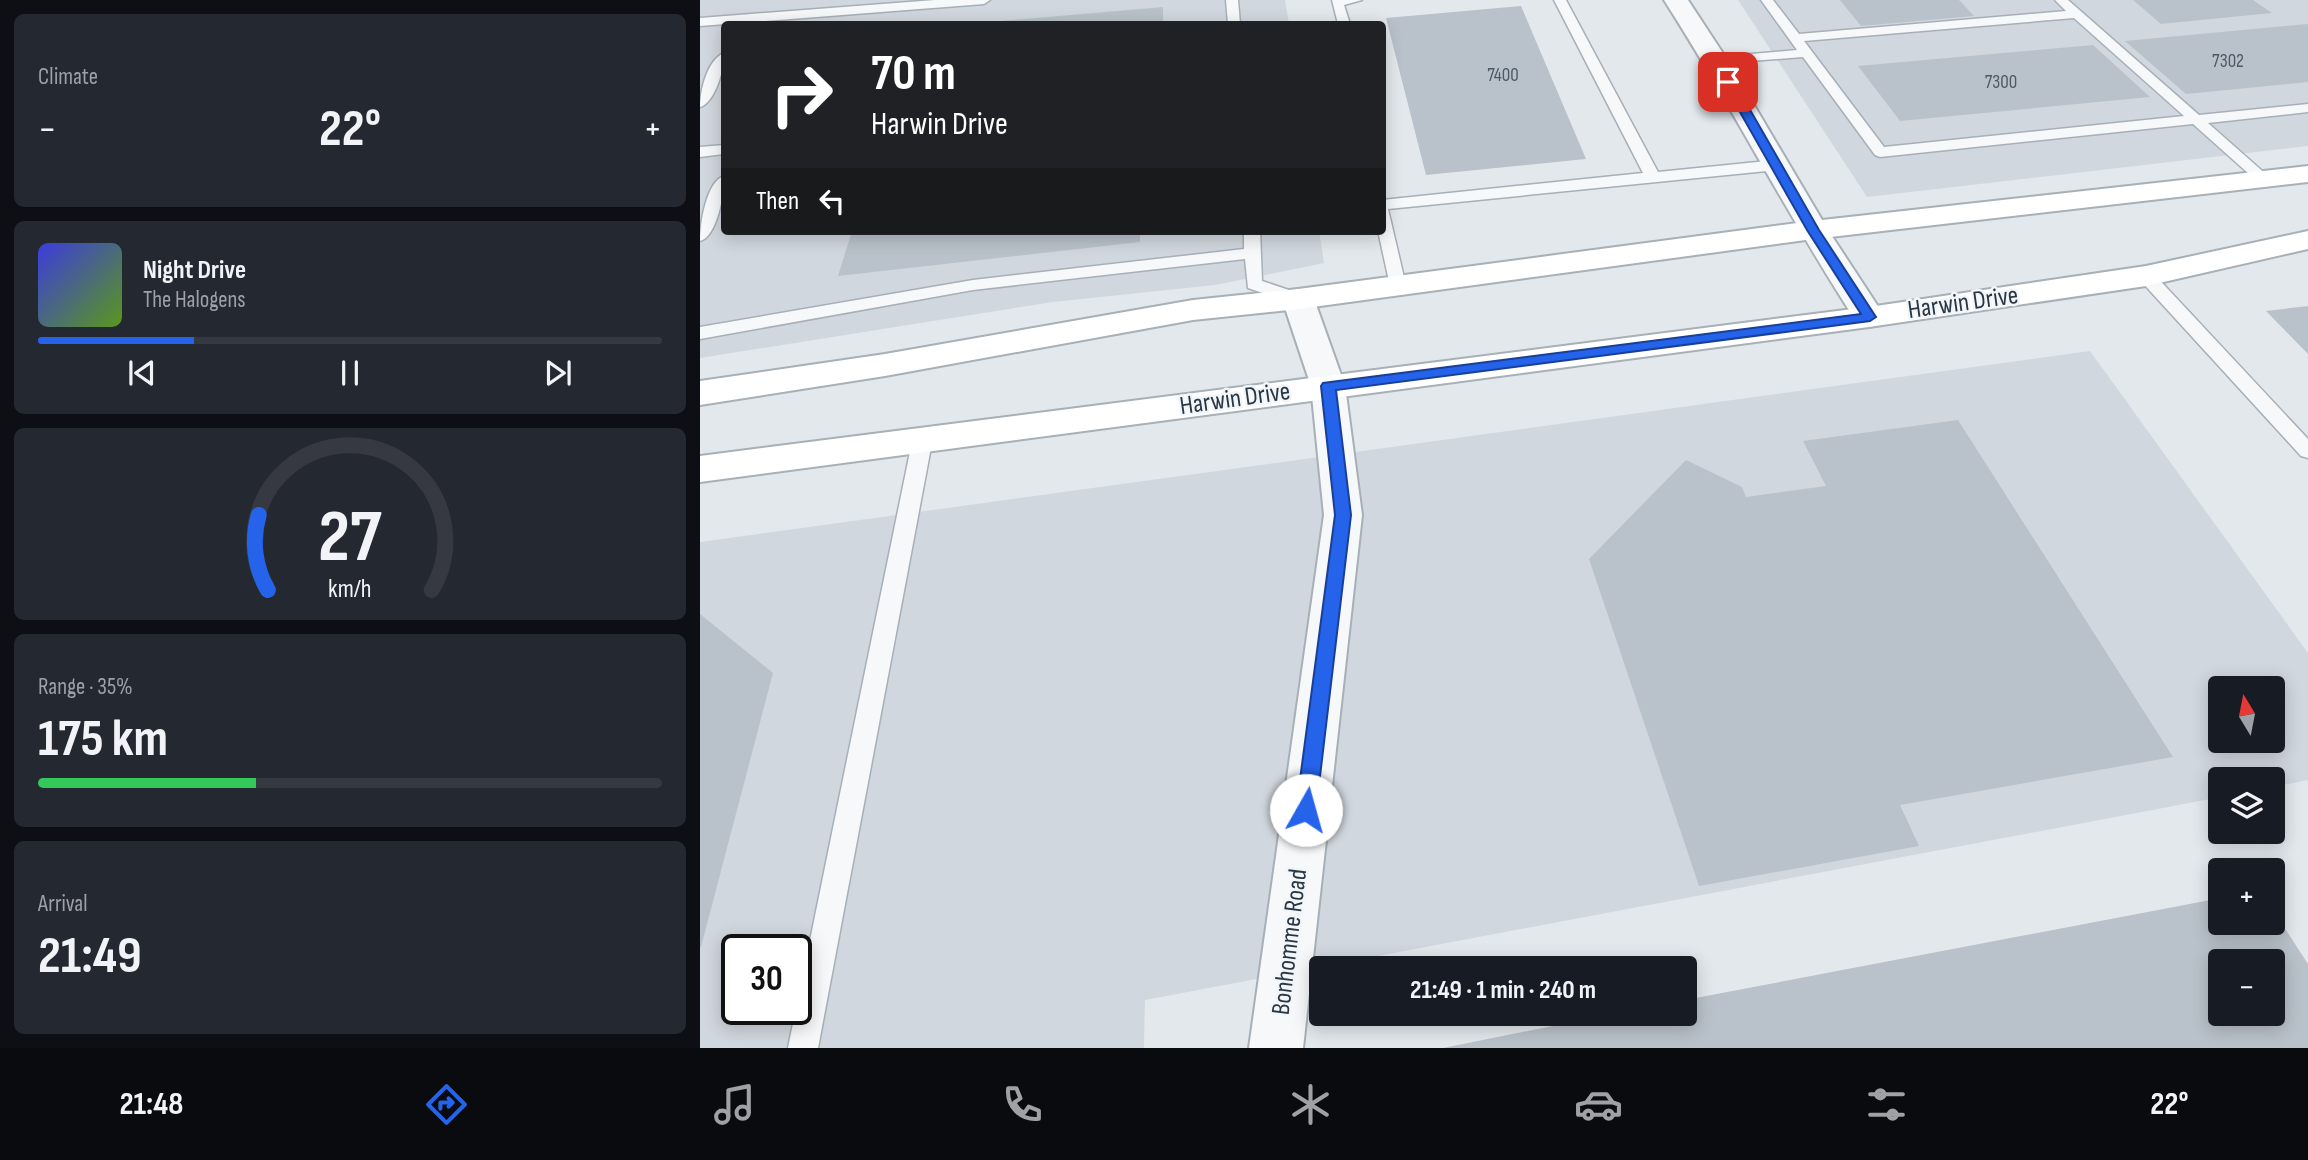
<!DOCTYPE html>
<html lang="en">
<head>
<meta charset="utf-8">
<style>
	body { margin:0; font-family:"Sofia Sans Condensed",sans-serif; background:#242831; color:#f1f3f6; height:100vh; display:flex; flex-direction:column; font-size:26px; white-space:nowrap }
	* { box-sizing:border-box; margin:0 }
	p { font-size:23px; color:#9ea1a6 }
	.icon { flex:none; width:38px; height:38px; fill:none; stroke:currentColor; stroke-width:2; stroke-linecap:round; stroke-linejoin:round }
	.map { position:relative; flex:1; overflow:hidden }
	.sheet { display:flex; flex-direction:column; gap:14px; padding:14px; background:#0d0f14; width:700px }
	.sheet>* { flex:none }
	.guide { position:absolute; left:21px; top:21px; width:665px; height:214px; border-radius:7px; box-shadow:0 4px 18px #0003; background:#202124; color:#fff; overflow:hidden }
	.needle { width:46px; rotate:350deg }
	.tools { position:absolute; left:1508px; top:676px; display:grid; gap:14px }
	.tools a { display:grid; place-items:center; width:77px; height:77px; border-radius:7px; background:#171b24; box-shadow:0 4px 18px #0003; font-size:35px }
	.speed { position:absolute; left:21px; top:934px; display:flex; gap:14px; font-size:35px; font-weight:700; text-align:center }
	.speed>* { display:grid; place-content:center; width:91px; height:91px; border-radius:50%; background:#171b24; box-shadow:0 4px 18px #0003; line-height:1 }
	.speed .limit { border:4px solid #111; border-radius:10px; background:#fff; color:#111 }
	.pin { position:absolute; display:grid; place-items:center; width:60px; height:60px; color:#fff; margin:-30px; border-radius:14px; box-shadow:0 4px 10px #0006 }
	.me { position:absolute; width:77px; margin:-38px; rotate:7deg; stroke-linejoin:round; filter:drop-shadow(0 0 5px #0008) }
	.turn { display:flex; align-items:center; gap:24px; height:147px; padding:0 35px; font-size:32px }
	.turn .icon { width:91px; height:91px; stroke-width:2.5 }
	.turn b { display:block; font-size:49px; line-height:60px }
	.then { display:flex; align-items:center; height:66px; padding:0 35px; background:#0003; gap:14px; font-size:26px }
	.big { font-size:52px; font-weight:700; line-height:1.1 }
	.sheet .card { flex:1; display:flex; flex-direction:column; justify-content:center; gap:10px; min-width:0; padding:0 24px; border-radius:10px; background:#242831 }
	.sheet .dial { align-items:center; gap:0 }
	.dial svg { height:182px; overflow:visible; fill:none; stroke:#363941; stroke-width:7; stroke-linecap:round; text-anchor:middle }
	.dial text { fill:#f1f3f6; stroke:none }
	.song { display:flex; align-items:center; gap:21px }
	.cover { width:84px; height:84px; border-radius:10px; background:linear-gradient(135deg,hsl(240 70% 55%),hsl(90 70% 35%)) }
	.played { height:7px; border-radius:4px; background:linear-gradient(90deg,#2563eb 25%,#363941 25%) }
	.keys { display:flex; justify-content:space-around; direction:ltr }
	.heat { display:flex; justify-content:space-between; align-items:center; font-size:38px; direction:ltr }
	.charge { height:10px; border-radius:5px; background:linear-gradient(90deg,#34c759 35%,#363941 0) }
	.trip { position:absolute; left:609px; top:956px; width:388px; height:70px; border-radius:7px; background:#171b24; box-shadow:0 4px 18px #0003; font-weight:700; line-height:70px; text-align:center }
	.dock { display:flex; height:112px; justify-content:space-around; align-items:center; background:#090b0e; color:#9ea1a6 }
	.dock .icon { width:49px; height:49px }
	.dock .current { color:#2563eb }
	.dock b { font-size:32px; color:#f1f3f6 }
	main { display:flex; flex:1; min-height:0 }
	.map>svg:first-child { display:block }
	.built { fill:#d1d7de; fill-rule:evenodd }
	.building { fill:#b9c2ca; fill-rule:evenodd }
	.lines { fill:none; stroke-linecap:round; stroke-linejoin:round }
	.service-casing { stroke:#a7afb7; stroke-width:3 }
	.minor-casing { stroke:#a7afb7; stroke-width:4 }
	.secondary-casing { stroke:#a7afb7; stroke-width:4 }
	.service { fill:#f6f8fa; fill-rule:evenodd }
	.minor { fill:#f6f8fa; fill-rule:evenodd }
	.secondary { fill:#fff; fill-rule:evenodd }
	.route { fill:#2563eb; stroke:#184099; stroke-width:2 }
	.labels { text-anchor:middle; dominant-baseline:central; stroke-width:5; stroke-linejoin:round; paint-order:stroke }
	.far-number-label { font-size:19px; fill:#4d5a66 }
	.street-label { font-size:26px; fill:#293745; stroke:#f3f6f9 }
</style>
</head>
<body>
<main>
<section class="sheet">
<div class="card"><p>Climate</p>
<div class="heat"><a>−</a><b class="big">22°</b><a>+</a></div>
</div>
<div class="card">
<div class="song"><i class="cover"></i><div><b>Night Drive</b><p>The Halogens</p></div></div>
<div class="played"></div>
<div class="keys"><svg class="icon" aria-label="previous" viewBox="0 0 24 24"><path d="M18 5L8 12l10 7zM5 5v14"/></svg><svg class="icon" aria-label="pause" viewBox="0 0 24 24"><path d="M8 5v14M16 5v14"/></svg><svg class="icon" aria-label="next" viewBox="0 0 24 24"><path d="M6 5l10 7-10 7zM19 5v14"/></svg></div>
</div>
<div class="card dial"><svg viewBox="0 0 100 80">
<path d="M14 69A42 42 0 1 1 86 69"/>
<path d="M14 69A42 42 0 0 1 10 36" stroke="#2563eb"/>
<text x="50" y="56" font-size="32" font-weight="700">27</text>
<text x="50" y="72" font-size="11">km/h</text>
</svg></div>
<div class="card"><p>Range · 35%</p><b class="big">175 km</b><div class="charge"></div></div>
<div class="card"><p>Arrival</p><b class="big">21:49</b></div>
</section>
<div class="map">
<svg width="1608" height="1048" viewBox="0 0 1608 1048">
	<rect width="100%" height="100%" fill="#e3e8ec"/>
	<!-- built -->
	<g class="built">
		<polygon points="0,0 585,0 589,24 24,24 24,231 619,231 624,263 515,285 353,302 0,358"/>
		<polygon points="1038,0 1608,0 1608,146 1167,197"/>
		<path d="M 1390,351 L 1608,653 L 1608,780 L 1573,787 L 1573,779 L 1521,779 L 1521,797 L 445,1000 L 444,1048 L 0,1048 L 0,542 ZM 1521,688 L 1573,688 L 1573,740 L 1521,740 ZM 37,950 L 96,950 L 96,1010 L 37,1010 Z"/>
	</g>
	<!-- building -->
	<g class="building">
		<polygon points="1140,0 1259,0 1274,16 1161,26"/>
		<polygon points="1433,0 1553,0 1572,13 1461,24"/>
		<polygon points="821,6 886,159 726,175 686,18"/>
		<polygon points="463,7 463,24 278,24 278,23"/>
		<polygon points="1608,24 1608,82 1486,94 1425,41"/>
		<polygon points="1393,45 1450,97 1200,121 1158,66"/>
		<polygon points="152,231 440,231 440,242 138,276"/>
		<polygon points="1608,306 1608,354 1566,311"/>
		<polygon points="1258,420 1473,757 1200,805 1219,846 999,886 889,559 986,460 1042,487 1046,497 1126,486 1103,441"/>
		<polygon points="0,614 73,673 1,947 0,947"/>
		<path d="M 1521,898 L 1521,922 L 1573,922 L 1573,910 L 1608,964 L 1608,1048 L 743,1048 L 917,1013 L 985,1013 L 985,1000 ZM 1521,961 L 1573,961 L 1573,1013 L 1521,1013 Z"/>
	</g>
	<g class="lines">
		<!-- service casing -->
		<g class="service-casing">
			<g id="service">
				<polygon points="235,0 290,0 284,4 0,26 0,18"/>
				<polygon points="526,0 538,0 540,24 528,24"/>
				<polygon points="632,0 662,0 644,5 650,24 638,24"/>
				<polygon points="854,0 866,0 958,172 1077,160 1085,165 1077,170 688,209 706,286 697,291 691,290 678,231 682,231 682,200 943,173"/>
				<path d="M 1061,0 L 1073,0 L 1099,34 L 1366,11 L 1355,0 L 1368,0 L 1499,115 L 1608,104 L 1608,112 L 1508,123 L 1568,176 L 1571,179 L 1568,182 L 1558,182 L 1493,124 L 1180,157 L 1175,155 L 1103,57 L 1011,64 L 1011,58 L 1016,57 L 1097,50 ZM 1374,18 L 1484,116 L 1184,147 L 1104,41 Z"/>
				<path d="M 24,53 C 25,67 15,103 0,107 C 0,91 7,60 24,53 Z"/>
				<polygon points="24,145 24,154 0,157 0,147"/>
				<path d="M 24,176 C 25,191 17,237 0,241 C 0,224 6,182 24,176 Z"/>
				<polygon points="544,231 560,231 562,281 604,295 607,299 604,303 592,303 548,288 545,259 273,290 0,339 0,327 273,280 544,249"/>
				<polygon points="1446,271 1452,272 1608,439 1608,458 1601,456 1440,280 1437,276"/>
				<polygon points="222,435 229,437 232,442 118,1048 88,1048 212,442 215,437"/>
			</g>
		</g>
		<!-- minor casing -->
		<g class="minor-casing">
			<g id="minor">
				<path d="M 964,0 L 988,0 L 1028,61 L 1128,230 L 1185,317 L 1180,324 L 1169,327 L 1158,324 C 1089,219 1032,106 964,0 Z"/>
				<polygon points="598,289 609,292 614,299 645,386 662,515 603,1048 549,1048 624,515 611,386 582,299 587,292"/>
			</g>
		</g>
		<!-- secondary casing -->
		<g class="secondary-casing">
			<g id="secondary">
				<polygon points="1608,166 1608,182 1113,239 598,309 493,320 185,376 0,405 0,381 185,354 493,300 598,289 1113,221"/>
				<polygon points="1608,231 1608,249 1446,286 1169,327 0,482 0,456 1169,307 1446,266"/>
			</g>
		</g>
		<!-- service -->
		<use href="#service" class="service"/>
		<!-- minor -->
		<use href="#minor" class="minor"/>
		<!-- secondary -->
		<use href="#secondary" class="secondary"/>
	</g>
	<!-- route -->
	<polygon class="route" points="1028,79 1034,82 1119,230 1176,317 1170,321 636,390 651,515 616,810 613,817 606,819 599,817 596,810 635,515 621,386 623,383 1161,314 1107,230 1023,82"/>
	<g class="labels">
		<!-- far-number labels -->
		<g class="far-number-label">
			<text x="1528" y="61">7302</text>
			<text x="803" y="75">7400</text>
			<text x="1301" y="82">7300</text>
		</g>
		<!-- street labels -->
		<g class="street-label">
			<text transform="translate(1263 303) rotate(-8)">Harwin Drive</text>
			<text transform="translate(535 399) rotate(-8)">Harwin Drive</text>
			<text transform="translate(590 942) rotate(-83)">Bonhomme Road</text>
		</g>
	</g>
</svg>
<div class="tools">
<a><svg class="needle" viewBox="-14 -14 28 28"><path d="M0-13l5 13h-10z" fill="#e53935"/><path d="M0 13l5-13h-10z" fill="#9ea1a6"/></svg></a>
<a><svg class="icon" aria-label="layers" viewBox="0 0 24 24"><path d="M12 4l9 5-9 5-9-5zM3 14l9 5 9-5"/></svg></a>
<a>+</a>
<a>−</a>
</div>
<div class="speed"><div class="limit">30</div></div>
<div class="pin" style="left:1028px;top:82px;background:#d93025"><svg class="icon" aria-label="arrive" viewBox="0 0 24 24"><path d="M6 21V4h12l-3 4 3 4H6"/></svg></div>
<svg class="me" style="left:606px;top:810px" viewBox="-20 -20 40 40"><circle r="19" fill="#fff"/><path d="M0-13L10 11 0 6-10 11z" fill="#2563eb"/></svg>
<div class="trip">21:49 · 1 min · 240 m</div>
<div class="guide">
<div class="turn"><svg class="icon" aria-label="right" viewBox="0 0 24 24"><path d="M7 20v-9h11M14 6l5 5-5 5"/></svg><div><b>70 m</b>Harwin Drive</div></div>
<div class="then">Then<svg class="icon" aria-label="left" viewBox="0 0 24 24"><path d="M17 20v-9H6M10 6l-5 5 5 5"/></svg></div>
</div>
</div>
</main>
<nav class="dock">
<b>21:48</b>
<svg class="icon current" aria-label="directions" viewBox="0 0 24 24"><path d="M12 3l9 9-9 9-9-9zM9 14v-3h6M13 9l2 2-2 2"/></svg>
<svg class="icon" aria-label="music" viewBox="0 0 24 24"><path d="M9 18V5l10-2v13"/><circle cx="6" cy="18" r="3"/><circle cx="16" cy="16" r="3"/></svg>
<svg class="icon" aria-label="phone" viewBox="0 0 24 24"><path d="M5 4h4l2 5-3 2q2 4 5 5l2-3 5 2v4C11 20 4 13 5 4z"/></svg>
<svg class="icon" aria-label="climate" viewBox="0 0 24 24"><path d="M12 3v18M4 7l16 10M4 17L20 7"/></svg>
<svg class="icon" aria-label="car" viewBox="0 0 24 24"><path d="M5 17H2v-5l4-1 3-4h7l3 4 3 1v5h-3M9 17h6M6 11h13"/><circle cx="7" cy="17" r="2"/><circle cx="17" cy="17" r="2"/></svg>
<svg class="icon" aria-label="filters" viewBox="0 0 24 24"><path d="M4 7h16M4 17h16"/><circle cx="9" cy="7" r="2"/><circle cx="15" cy="17" r="2"/></svg>
<b>22°</b>
</nav>
</body>
</html>
